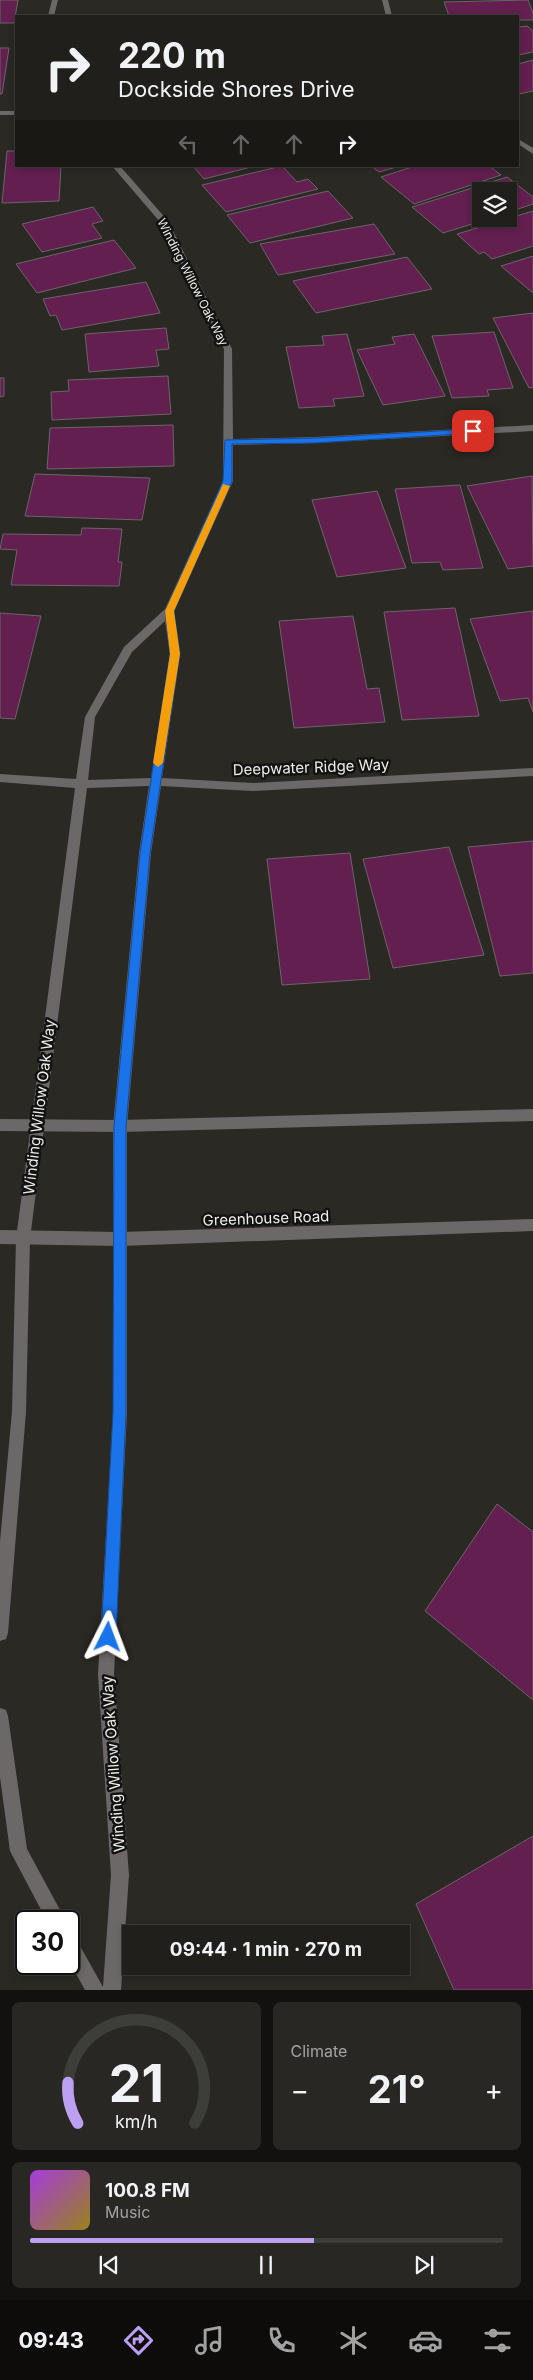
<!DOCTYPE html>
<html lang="en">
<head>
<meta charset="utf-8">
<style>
	body { margin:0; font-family:Inter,sans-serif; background:#282724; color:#f1f3f6; height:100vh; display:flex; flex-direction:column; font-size:19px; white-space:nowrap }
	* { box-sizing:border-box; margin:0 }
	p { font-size:16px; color:#a2a2a3 }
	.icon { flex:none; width:28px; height:28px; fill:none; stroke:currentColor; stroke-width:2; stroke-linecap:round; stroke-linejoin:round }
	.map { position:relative; height:1990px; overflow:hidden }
	.panel { display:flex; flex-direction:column; gap:12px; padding:12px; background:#12110f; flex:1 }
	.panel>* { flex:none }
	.top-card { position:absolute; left:15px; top:15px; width:504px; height:152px; border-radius:0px; box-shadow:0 2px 8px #0003,0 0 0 1px #3d3d3a; background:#201f1b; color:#f1f3f6; overflow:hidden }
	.tools { position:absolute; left:472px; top:182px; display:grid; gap:10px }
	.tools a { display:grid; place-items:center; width:45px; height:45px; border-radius:0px; background:#201f1b; box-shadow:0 2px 8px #0003,0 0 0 1px #3d3d3a; font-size:25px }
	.speed { position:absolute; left:15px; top:1910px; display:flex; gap:10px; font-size:25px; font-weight:700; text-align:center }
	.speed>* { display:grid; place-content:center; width:65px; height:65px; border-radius:50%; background:#201f1b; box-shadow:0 2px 8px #0003,0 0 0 1px #3d3d3a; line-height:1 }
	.speed .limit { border:2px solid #111; border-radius:8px; background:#fff; color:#111 }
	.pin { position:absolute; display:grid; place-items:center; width:42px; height:42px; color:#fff; margin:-21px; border-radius:10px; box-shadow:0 2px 8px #0006 }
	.me { position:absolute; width:55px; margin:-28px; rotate:3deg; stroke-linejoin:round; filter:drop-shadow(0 0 4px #0008) }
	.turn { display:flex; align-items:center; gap:18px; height:105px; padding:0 20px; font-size:22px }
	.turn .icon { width:65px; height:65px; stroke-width:2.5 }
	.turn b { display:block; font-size:35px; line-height:42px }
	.lanes { display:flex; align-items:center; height:48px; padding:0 20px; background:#0003; justify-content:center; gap:25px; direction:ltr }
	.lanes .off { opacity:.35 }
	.big { font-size:38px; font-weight:700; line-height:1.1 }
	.panel .card { flex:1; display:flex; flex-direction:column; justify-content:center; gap:8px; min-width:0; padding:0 18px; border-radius:8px; background:#282724 }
	.panel .dial { align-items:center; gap:0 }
	.dial svg { height:130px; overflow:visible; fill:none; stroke:#3d3d3a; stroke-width:7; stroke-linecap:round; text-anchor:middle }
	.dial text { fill:#f1f3f6; stroke:none }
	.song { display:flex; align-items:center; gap:15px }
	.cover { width:60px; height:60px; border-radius:8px; background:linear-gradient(135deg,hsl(280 70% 55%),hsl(50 70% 35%)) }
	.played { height:5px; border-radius:2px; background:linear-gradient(90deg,#bca0f2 60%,#3d3d3a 60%) }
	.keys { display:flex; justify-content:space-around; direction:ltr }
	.heat { display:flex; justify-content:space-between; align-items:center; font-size:28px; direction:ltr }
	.panel .tiles { flex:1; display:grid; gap:12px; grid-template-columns:1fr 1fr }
	.card:last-child { grid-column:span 2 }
	.trip { position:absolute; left:122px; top:1925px; width:288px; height:50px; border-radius:0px; background:#201f1b; box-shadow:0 2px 8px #0003,0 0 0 1px #3d3d3a; font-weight:700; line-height:50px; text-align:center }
	.tab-bar { display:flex; height:80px; justify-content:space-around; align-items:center; background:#0d0c0b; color:#a2a2a3 }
	.tab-bar .icon { width:35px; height:35px }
	.tab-bar .current { color:#bca0f2 }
	.tab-bar b { font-size:22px; color:#f1f3f6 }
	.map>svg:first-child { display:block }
	.building { fill:#621f50; stroke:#6b6569 }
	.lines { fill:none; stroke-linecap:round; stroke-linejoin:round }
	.minor { fill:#6c6868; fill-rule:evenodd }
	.tertiary { fill:#6c6868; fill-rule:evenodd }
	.route { fill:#1a73e8; stroke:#114b97 }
	.slow { fill:#f59e0b }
	.labels { text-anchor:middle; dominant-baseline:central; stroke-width:5; stroke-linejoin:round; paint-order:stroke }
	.far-street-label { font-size:12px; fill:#efeeea; stroke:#121210 }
	.street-label { font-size:15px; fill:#efeeea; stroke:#121210 }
</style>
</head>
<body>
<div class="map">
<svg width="533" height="1990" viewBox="0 0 533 1990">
	<rect width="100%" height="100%" fill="#2b2924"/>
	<!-- building -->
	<g class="building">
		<polygon points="0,0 18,0 14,23 0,23"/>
		<polygon points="528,0 533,13 533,20 518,20 518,16 449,16 444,2"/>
		<polygon points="527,26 533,31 533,52 518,55 518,27"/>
		<polygon points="0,48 9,48 2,94 0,94"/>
		<polygon points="533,60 533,91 519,94 518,93 518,64"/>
		<polygon points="7,151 16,151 16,166 61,166 59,201 2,203"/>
		<polygon points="193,166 255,166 204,179"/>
		<polygon points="282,166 297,182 308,179 318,189 226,212 202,185"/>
		<polygon points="371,166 400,166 379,172"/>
		<polygon points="415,166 489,166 501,175 414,204 381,177"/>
		<polygon points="507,177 533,197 533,204 509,212 509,191 481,191 481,219 488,219 443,233 412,207"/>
		<polygon points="328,191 353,218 250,243 227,215"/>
		<polygon points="93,207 103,221 92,224 102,238 42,252 22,224"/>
		<polygon points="533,211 533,246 492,259 484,252 479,254 457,234"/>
		<polygon points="374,224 395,254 278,275 260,244"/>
		<polygon points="114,240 136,268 37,293 16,264"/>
		<polygon points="533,256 533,293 501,266"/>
		<polygon points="407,257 432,289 316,313 293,281"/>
		<polygon points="146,282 160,313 62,330 56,315 50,316 43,299"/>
		<polygon points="533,313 533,387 529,388 493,318"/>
		<polygon points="166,328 169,349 156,350 159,366 89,372 85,334"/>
		<polygon points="494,332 513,388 487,390 489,396 452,398 432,336"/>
		<polygon points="347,334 364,396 333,399 335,406 299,408 286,347 324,345 322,336"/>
		<polygon points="414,334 445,396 383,405 357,350 395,344 392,337"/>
		<polygon points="168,376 171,414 52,420 51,392 69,391 68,380"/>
		<polygon points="0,378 4,378 4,396 0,397"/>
		<polygon points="173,425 174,466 47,469 50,428"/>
		<polygon points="35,474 150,478 142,520 25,516"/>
		<polygon points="532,476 533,566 508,569 467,486"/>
		<polygon points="460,485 483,568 443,570 440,562 412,563 395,489"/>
		<polygon points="377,491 406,568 337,577 312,500"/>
		<polygon points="82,528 122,529 118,562 122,562 119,586 11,585 17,550 0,549 3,534 81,535"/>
		<polygon points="455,608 479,716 402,720 384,612"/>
		<polygon points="533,611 533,712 528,698 500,701 470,619"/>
		<polygon points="0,613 41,616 15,719 0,718"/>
		<polygon points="353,616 367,689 379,688 385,722 294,728 279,621"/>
		<polygon points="533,841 533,973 500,976 468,847"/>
		<polygon points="449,847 484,955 393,968 363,859"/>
		<polygon points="350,853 370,979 282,985 267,859"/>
		<polygon points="497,1504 533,1532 533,1700 425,1611"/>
		<polygon points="533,1836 533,1990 454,1990 416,1904"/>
	</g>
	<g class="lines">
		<!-- minor -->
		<g class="minor">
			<polygon points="52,0 58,0 54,16 48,16"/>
			<polygon points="382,0 388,0 392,16 386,16"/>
			<rect x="0" y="111" width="16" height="4"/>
			<polygon points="518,139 533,148 533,154 518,144"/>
			<path d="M 112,166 L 120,166 L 168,221 L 232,349 L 233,439 L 315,437 L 533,425 L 533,431 L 315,443 L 233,445 L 233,481 L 174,611 L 180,654 L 162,778 L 253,783 L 533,768 L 533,776 L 253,791 L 161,786 L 151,853 L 127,1126 L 127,1412 L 114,1674 L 129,1875 L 121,1990 L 85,1990 L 69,1961 L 69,1934 L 75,1937 L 103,1987 L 111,1875 L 98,1674 L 113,1412 L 113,1126 L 139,853 L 149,786 L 87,788 L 30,1239 L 26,1412 L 8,1633 L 6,1639 L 0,1641 L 0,1541 L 12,1412 L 16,1239 L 75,788 L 0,782 L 0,774 L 76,779 L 85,717 L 124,647 L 165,609 L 223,481 L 224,349 L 160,222 ZM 165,621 L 170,654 L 151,778 L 88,780 L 95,717 L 132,652 Z"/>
			<polygon points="0,1708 6,1710 8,1716 27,1849 66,1921 47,1921 10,1851 0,1777"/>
		</g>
		<!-- tertiary -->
		<g class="tertiary">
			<polygon points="533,1109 533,1121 120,1132 0,1131 0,1119 120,1120"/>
			<polygon points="533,1219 533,1231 120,1246 0,1244 0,1230 120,1232"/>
		</g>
	</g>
	<!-- route -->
	<polygon class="route" points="473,429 476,429 476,433 315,443 232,444 232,481 174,611 180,654 150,853 126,1126 126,1412 116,1637 113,1642 108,1644 103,1642 101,1637 113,1412 114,1126 140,853 170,654 165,611 223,481 225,440 315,438"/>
	<!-- slow -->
	<polygon class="slow" points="223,484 230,486 174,611 180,654 163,763 158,767 153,763 170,654 165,611"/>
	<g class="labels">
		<!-- far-street labels -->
		<g class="far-street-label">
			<text transform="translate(193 282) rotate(63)">Winding Willow Oak Way</text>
		</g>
		<!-- street labels -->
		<g class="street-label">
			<text transform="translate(311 767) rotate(-2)">Deepwater Ridge Way</text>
			<text transform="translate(39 1107) rotate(-83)">Winding Willow Oak Way</text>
			<text transform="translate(266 1218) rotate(-2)">Greenhouse Road</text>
			<text transform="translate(113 1764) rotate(-94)">Winding Willow Oak Way</text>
		</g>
	</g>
</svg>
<div class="tools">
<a><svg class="icon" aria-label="layers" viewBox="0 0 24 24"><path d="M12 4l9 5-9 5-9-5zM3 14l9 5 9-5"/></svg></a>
</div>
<div class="speed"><div class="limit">30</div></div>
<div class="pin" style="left:473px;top:431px;background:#d93025"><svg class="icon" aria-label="arrive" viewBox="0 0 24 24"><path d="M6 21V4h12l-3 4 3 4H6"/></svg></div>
<svg class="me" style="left:108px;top:1637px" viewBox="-20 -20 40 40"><path d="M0-17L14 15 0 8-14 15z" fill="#1a73e8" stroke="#fff" stroke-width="4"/></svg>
<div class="trip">09:44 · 1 min · 270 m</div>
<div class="top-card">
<div class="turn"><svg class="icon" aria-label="right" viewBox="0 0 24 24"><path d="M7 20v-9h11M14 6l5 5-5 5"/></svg><div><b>220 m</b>Dockside Shores Drive</div></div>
<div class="lanes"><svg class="icon off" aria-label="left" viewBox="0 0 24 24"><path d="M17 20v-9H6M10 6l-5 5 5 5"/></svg><svg class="icon off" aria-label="ahead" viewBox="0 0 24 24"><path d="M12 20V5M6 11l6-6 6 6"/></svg><svg class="icon off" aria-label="ahead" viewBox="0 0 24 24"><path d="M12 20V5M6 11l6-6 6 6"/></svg><svg class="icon" aria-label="right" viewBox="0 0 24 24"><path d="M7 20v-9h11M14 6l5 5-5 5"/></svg></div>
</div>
</div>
<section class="panel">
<div class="tiles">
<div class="card dial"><svg viewBox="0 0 100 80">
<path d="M14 69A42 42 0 1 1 86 69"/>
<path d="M14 69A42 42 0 0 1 8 44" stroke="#bca0f2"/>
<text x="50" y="56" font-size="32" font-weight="700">21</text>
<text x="50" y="72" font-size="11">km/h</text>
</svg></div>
<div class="card"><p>Climate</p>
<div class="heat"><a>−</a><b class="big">21°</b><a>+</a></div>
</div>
<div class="card">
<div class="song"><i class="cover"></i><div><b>100.8 FM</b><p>Music</p></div></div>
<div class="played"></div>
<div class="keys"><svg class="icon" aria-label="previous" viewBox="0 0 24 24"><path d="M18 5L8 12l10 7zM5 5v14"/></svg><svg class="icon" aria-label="pause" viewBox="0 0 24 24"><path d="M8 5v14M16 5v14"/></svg><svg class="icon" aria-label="next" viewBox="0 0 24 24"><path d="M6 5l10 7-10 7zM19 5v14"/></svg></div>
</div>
</div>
</section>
<nav class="tab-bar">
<b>09:43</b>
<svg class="icon current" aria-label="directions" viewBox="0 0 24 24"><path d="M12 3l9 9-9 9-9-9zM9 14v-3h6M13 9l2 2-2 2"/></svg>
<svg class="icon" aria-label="music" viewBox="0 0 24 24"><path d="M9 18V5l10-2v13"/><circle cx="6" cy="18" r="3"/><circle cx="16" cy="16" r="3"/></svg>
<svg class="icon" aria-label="phone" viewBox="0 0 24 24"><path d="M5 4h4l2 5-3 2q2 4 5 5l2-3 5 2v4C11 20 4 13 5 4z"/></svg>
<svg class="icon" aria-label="climate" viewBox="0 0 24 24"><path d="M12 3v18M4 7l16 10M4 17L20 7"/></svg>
<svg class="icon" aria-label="car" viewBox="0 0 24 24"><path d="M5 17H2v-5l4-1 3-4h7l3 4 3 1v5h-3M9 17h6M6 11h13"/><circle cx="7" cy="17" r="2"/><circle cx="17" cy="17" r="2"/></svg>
<svg class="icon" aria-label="filters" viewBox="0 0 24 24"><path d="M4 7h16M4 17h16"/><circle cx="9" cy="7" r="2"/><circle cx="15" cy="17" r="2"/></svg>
</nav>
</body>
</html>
